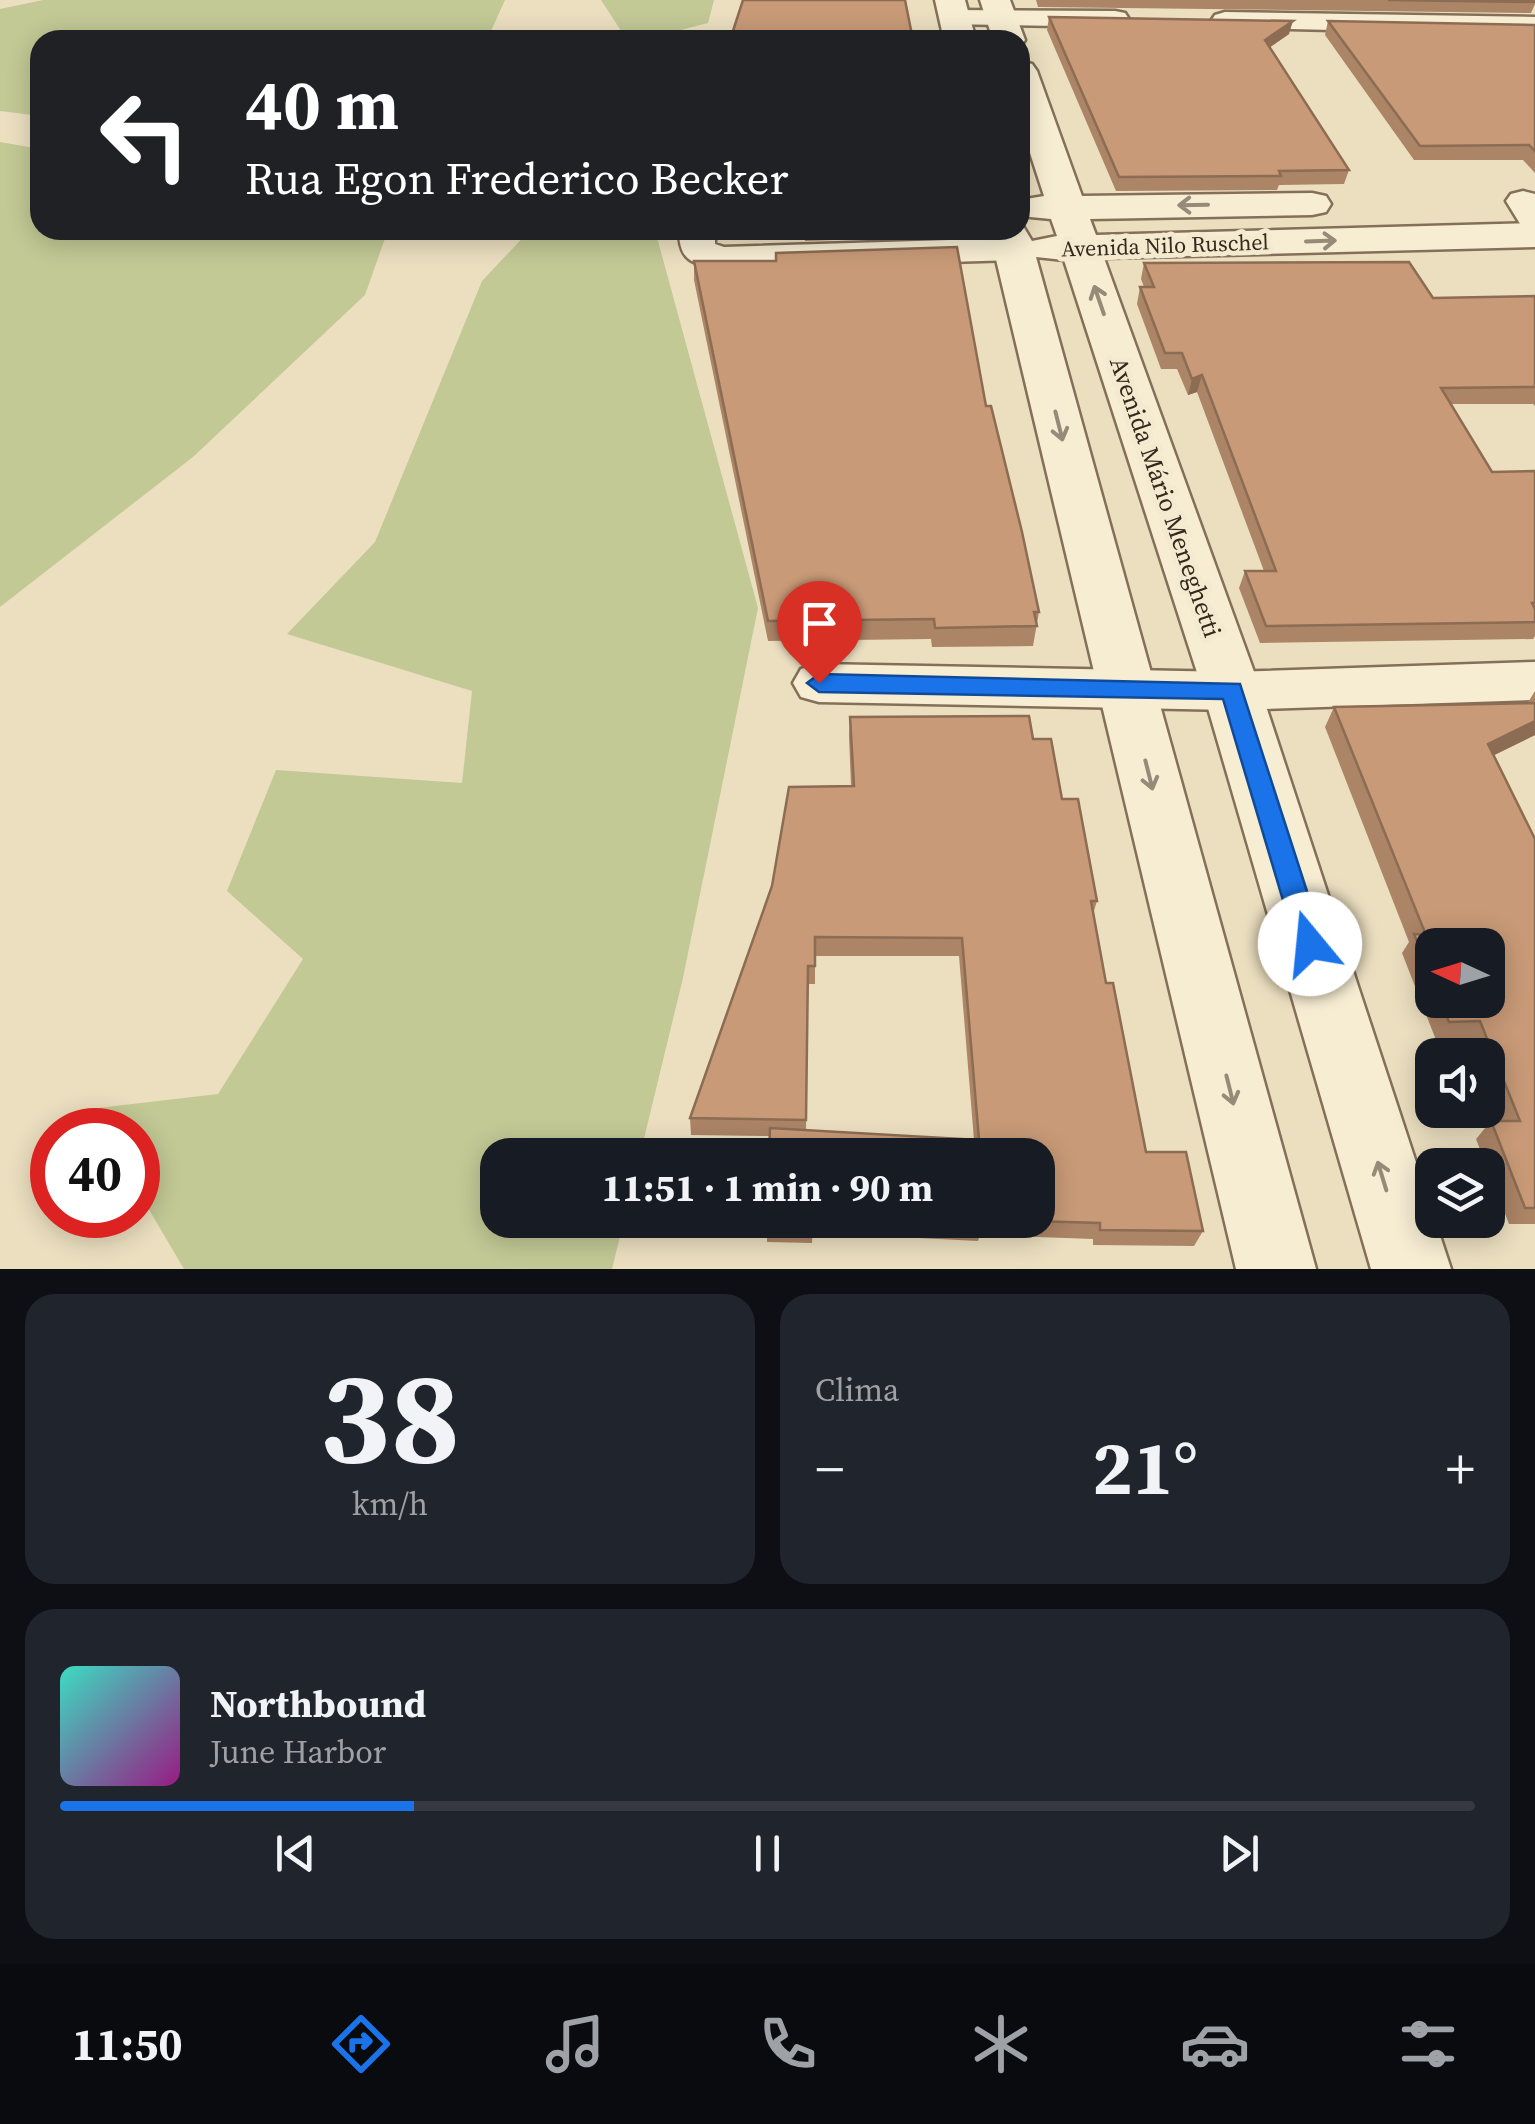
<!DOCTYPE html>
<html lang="pt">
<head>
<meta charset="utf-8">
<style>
	body { margin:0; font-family:"Source Serif 4",serif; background:#20242c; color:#f1f3f6; height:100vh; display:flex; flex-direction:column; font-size:38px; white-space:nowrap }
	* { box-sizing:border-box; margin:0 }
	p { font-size:32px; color:#9ea1a6 }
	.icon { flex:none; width:55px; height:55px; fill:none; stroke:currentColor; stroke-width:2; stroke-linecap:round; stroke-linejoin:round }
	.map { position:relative; height:1269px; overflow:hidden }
	.drawer { display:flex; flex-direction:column; gap:25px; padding:25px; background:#0d0f14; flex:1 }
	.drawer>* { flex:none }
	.banner { position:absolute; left:30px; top:30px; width:1000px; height:210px; border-radius:30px; box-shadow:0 5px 25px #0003; background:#202124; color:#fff; overflow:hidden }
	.needle { width:65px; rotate:274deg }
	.tools { position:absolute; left:1415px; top:928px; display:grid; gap:20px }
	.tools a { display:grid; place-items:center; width:90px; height:90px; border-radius:20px; background:#171b24; box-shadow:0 5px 25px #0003; font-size:50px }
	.speed { position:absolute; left:30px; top:1108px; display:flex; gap:20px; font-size:50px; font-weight:700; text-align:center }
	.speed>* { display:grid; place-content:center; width:130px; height:130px; border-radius:50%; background:#171b24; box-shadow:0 5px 25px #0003; line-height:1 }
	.speed .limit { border:15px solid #d22; background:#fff; color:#111 }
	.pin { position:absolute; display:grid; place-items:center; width:85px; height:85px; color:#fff; margin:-102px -42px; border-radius:50% 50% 50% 0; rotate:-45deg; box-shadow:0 0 10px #0007 }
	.pin .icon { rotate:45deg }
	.me { position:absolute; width:110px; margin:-55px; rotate:343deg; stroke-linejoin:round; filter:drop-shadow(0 0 8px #0008) }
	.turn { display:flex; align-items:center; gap:35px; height:210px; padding:0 50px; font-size:45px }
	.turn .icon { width:130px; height:130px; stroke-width:2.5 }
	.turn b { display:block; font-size:70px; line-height:85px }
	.big { font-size:75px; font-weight:700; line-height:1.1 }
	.drawer .tile { flex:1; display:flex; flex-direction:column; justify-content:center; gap:15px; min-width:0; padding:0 35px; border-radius:30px; background:#20242c }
	.drawer .dial { align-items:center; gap:0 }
	.dial b { font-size:130px; line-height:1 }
	.song { display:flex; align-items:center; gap:30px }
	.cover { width:120px; height:120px; border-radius:15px; background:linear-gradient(135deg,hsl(170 70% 55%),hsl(310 70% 35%)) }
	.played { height:10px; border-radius:5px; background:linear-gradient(90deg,#1a73e8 25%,#363941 25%) }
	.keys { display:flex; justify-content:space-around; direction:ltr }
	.heat { display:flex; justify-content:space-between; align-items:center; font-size:55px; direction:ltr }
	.drawer .tiles { flex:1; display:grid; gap:25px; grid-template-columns:1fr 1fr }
	.tile:last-child { grid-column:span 2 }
	.trip { position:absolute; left:480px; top:1138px; width:575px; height:100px; border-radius:30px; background:#171b24; box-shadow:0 5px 25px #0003; font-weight:700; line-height:100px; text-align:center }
	.dock { display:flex; height:160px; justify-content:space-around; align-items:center; background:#090b0e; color:#9ea1a6 }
	.dock .icon { width:70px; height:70px }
	.dock .selected { color:#1a73e8 }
	.dock b { font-size:45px; color:#f1f3f6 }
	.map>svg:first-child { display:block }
	.green { fill:#c2c995 }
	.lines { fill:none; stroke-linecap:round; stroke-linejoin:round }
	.minor-casing { stroke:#847059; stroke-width:5 }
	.tertiary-casing { stroke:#847059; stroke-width:5 }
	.minor { fill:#f7edd3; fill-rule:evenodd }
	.tertiary { fill:#f7edd3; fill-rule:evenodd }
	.wall { fill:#ac8466; fill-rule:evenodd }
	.shaded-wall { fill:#8c6c53 }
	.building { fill:#c89a77; stroke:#8c6c53; stroke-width:2.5 }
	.oneway { stroke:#968a78 }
	.route { fill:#1a73e8; stroke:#114b97; stroke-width:2.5 }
	.labels { text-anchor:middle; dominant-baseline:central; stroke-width:10; stroke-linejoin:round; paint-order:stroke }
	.far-street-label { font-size:22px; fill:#34281d; stroke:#f3eacf }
	.street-label { font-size:25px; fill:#34281d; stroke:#f3eacf }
</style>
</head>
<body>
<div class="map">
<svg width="1535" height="1269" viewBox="0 0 1535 1269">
	<rect width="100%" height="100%" fill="#ecdfc0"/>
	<!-- green -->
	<g class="green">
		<polygon points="43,0 505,0 487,40 40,40 40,116 0,111 0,9"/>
		<polygon points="601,0 714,0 708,23 642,40 627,40"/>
		<polygon points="0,142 40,149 40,230 388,230 365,295 193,457 0,607"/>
		<polygon points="530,230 655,230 758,608 683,978 640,1155 498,1155 498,1220 624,1220 612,1269 184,1269 138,1191 138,1130 101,1130 89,1109 218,1094 303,959 227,891 276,770 462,783 472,691 287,634 375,542 482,281"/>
	</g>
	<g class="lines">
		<!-- minor casing -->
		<g class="minor-casing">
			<g id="minor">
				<polygon points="954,10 1115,11 1125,13 1129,19 1125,25 1115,27 944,24 940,18 944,12"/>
				<polygon points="1225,12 1535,17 1535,35 1215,27 1211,21 1215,15"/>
				<polygon points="1523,191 1535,194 1535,230 1522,227 1506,201 1511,194"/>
				<path d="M 679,230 L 715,230 L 715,244 L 724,247 L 1014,238 L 1027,241 L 1032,249 L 1027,257 L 1014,260 L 724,269 C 695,264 679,264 679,230 Z"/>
				<polygon points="1535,662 1535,700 1232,710 819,702 801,697 793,683 801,669 819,664 1232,672"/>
			</g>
		</g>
		<!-- tertiary casing -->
		<g class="tertiary-casing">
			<g id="tertiary">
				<polygon points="935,0 965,0 976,40 944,40"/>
				<polygon points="980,0 1010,0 1025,40 1020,47 1020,40 993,40"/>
				<polygon points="1020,61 1032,64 1037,71 1082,196 1312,193 1326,196 1331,204 1326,212 1312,215 1090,219 1096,235 1535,223 1535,247 1104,258 1261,691 1451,1269 1371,1269 1203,691 1064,260 1036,257 1316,1269 1236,1269 989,230 1020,230 1020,221 1032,241 1057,236 1051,219 1020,216 1020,200 1044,196 1020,122"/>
			</g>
		</g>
		<!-- minor -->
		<use href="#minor" class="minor"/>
		<!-- tertiary -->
		<use href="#tertiary" class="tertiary"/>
	</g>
	<!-- wall -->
	<g class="wall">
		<polygon points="1036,0 1534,0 1535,4 1531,13 1038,7"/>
		<polygon points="1049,17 1289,34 1270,47 1349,170 1344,184 1279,185 1277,190 1116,191 1047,30"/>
		<polygon points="1328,21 1535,25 1535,173 1523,160 1414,160 1325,35"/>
		<polygon points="804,230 950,230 949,236 805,241"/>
		<polygon points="694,261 986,406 1039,612 1033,646 932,647 931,639 768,641 694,280"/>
		<polygon points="1144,263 1433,298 1535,296 1535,406 1533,404 1451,404 1492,472 1535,471 1535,636 1533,639 1260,643 1239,588 1245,571 1264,571 1197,392 1188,395 1177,369 1161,369 1137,304 1140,287 1144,287 1141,279"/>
		<path d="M 1535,691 L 1535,735 L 1494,755 L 1535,839 L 1535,1224 L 1509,1224 L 1476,1139 L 1491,1121 L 1498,1121 L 1488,1095 L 1488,1055 L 1472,1055 L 1466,1040 L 1436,1040 L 1402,953 L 1409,942 L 1325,727 L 1334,707 L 1527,704 ZM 1432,945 L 1488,1000 L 1432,1000 Z"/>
		<path d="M 850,717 L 1033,739 L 1062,799 L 1097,901 L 1093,914 L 1106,983 L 1146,1152 L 1203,1231 L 1194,1246 L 1093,1245 L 1093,1239 L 980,1235 L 978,1241 L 899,1237 L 899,1227 L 813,1225 L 812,1243 L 767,1242 L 767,1220 L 1038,1220 L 770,1136 L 691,1135 L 690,1118 L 851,786 L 849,736 ZM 815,956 L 959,956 L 974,1140 L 806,1130 L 808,984 L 815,984 Z"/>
	</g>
	<!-- shaded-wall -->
	<g class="shaded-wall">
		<polygon points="1293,21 1289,34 1262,53 1265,40"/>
		<polygon points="1202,375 1197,392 1188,395 1192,379"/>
		<polygon points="1535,721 1535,735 1476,764 1488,744"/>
	</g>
	<!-- building -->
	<g class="building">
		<polygon points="743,0 905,0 913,40 730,40"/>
		<polygon points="1388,0 1534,0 1535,2"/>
		<polygon points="1049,17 1293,21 1265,40 1349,170 1279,171 1281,176 1119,177"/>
		<polygon points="1328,21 1535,25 1535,151 1529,145 1420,146"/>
		<polygon points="957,247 986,406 991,406 1022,532 1039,612 1034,612 1037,626 935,628 934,619 768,621 694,261 776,261 776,253"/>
		<polygon points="1409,262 1433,298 1535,296 1535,387 1441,388 1492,472 1535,471 1535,603 1532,603 1535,609 1535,622 1266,626 1245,571 1276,571 1202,375 1192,379 1182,353 1165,353 1140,287 1154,287 1144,263"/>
		<polygon points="1535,703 1535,721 1488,744 1535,839 1535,1208 1525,1208 1491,1121 1520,1121 1480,1021 1449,1022 1440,1000 1488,1000 1488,945 1432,945 1432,980 1414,934 1426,935 1334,707"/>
		<polygon points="1029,716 1033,739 1051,739 1062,799 1078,799 1097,901 1091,901 1106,983 1113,983 1146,1152 1186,1152 1203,1231 1100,1230 1100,1223 1003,1220 1038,1220 1038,1155 769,1155 770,1128 979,1140 962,938 815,937 815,966 808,966 806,1120 690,1118 772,886 789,787 854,786 850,717"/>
		<polygon points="767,1220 813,1220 813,1228 767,1227"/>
		<polygon points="902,1220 982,1220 982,1226 902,1222"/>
	</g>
	<!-- one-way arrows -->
	<defs><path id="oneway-shaft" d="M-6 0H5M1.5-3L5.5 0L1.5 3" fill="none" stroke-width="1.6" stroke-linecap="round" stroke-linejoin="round" transform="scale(2.5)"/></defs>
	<g class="oneway">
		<use href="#oneway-shaft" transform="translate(1193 205) rotate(179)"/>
		<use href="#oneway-shaft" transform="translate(1321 241) rotate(-2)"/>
		<use href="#oneway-shaft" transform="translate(1099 300) rotate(-109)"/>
		<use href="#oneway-shaft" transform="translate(1059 426) rotate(76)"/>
		<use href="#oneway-shaft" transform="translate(1149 775) rotate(76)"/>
		<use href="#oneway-shaft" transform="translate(1230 1090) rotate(76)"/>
		<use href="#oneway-shaft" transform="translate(1382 1176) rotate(-107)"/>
	</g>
	<!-- route -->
	<polygon class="route" points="819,674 1240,684 1324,944 1320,952 1310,956 1300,952 1296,944 1223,699 819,692 807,683"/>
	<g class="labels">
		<!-- far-street labels -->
		<g class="far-street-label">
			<text transform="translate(1165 245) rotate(-2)">Avenida Nilo Ruschel</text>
		</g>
		<!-- street labels -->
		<g class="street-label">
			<text transform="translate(1166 497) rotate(71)">Avenida Mário Meneghetti</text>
		</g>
	</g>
</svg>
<div class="tools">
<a><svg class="needle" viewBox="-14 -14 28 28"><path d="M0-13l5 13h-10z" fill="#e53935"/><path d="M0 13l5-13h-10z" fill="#9ea1a6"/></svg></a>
<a><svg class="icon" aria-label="sound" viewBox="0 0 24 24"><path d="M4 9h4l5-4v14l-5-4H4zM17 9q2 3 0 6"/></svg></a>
<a><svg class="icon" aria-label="layers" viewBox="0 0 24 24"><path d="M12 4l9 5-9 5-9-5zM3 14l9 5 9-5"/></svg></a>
</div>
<div class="speed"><div class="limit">40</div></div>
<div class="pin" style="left:819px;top:683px;background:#d93025"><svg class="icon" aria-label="arrive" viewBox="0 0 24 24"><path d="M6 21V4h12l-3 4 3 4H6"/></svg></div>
<svg class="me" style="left:1310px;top:944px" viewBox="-20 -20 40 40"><circle r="19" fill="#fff"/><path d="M0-13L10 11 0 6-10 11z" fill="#1a73e8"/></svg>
<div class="trip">11:51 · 1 min · 90 m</div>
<div class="banner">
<div class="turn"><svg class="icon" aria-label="left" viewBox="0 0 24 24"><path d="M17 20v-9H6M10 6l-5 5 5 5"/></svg><div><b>40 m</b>Rua Egon Frederico Becker</div></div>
</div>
</div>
<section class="drawer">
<div class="tiles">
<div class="tile dial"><b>38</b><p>km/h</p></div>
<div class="tile"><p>Clima</p>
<div class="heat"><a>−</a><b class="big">21°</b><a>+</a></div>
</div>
<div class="tile">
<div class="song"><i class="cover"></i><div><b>Northbound</b><p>June Harbor</p></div></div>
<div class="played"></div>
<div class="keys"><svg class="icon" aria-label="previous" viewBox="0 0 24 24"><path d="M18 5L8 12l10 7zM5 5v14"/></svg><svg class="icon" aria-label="pause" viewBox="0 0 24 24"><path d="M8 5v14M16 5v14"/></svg><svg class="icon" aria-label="next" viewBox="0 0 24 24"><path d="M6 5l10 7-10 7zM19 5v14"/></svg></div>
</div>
</div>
</section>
<nav class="dock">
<b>11:50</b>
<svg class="icon selected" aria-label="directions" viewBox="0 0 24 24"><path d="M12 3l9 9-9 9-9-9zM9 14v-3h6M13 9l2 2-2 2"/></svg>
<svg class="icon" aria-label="music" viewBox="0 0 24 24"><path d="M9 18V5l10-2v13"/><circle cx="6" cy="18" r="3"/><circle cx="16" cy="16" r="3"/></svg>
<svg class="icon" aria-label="phone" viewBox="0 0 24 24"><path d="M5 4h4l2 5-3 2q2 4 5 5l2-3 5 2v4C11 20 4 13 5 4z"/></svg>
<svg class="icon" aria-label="climate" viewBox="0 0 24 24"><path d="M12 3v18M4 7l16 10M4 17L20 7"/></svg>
<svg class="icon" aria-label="car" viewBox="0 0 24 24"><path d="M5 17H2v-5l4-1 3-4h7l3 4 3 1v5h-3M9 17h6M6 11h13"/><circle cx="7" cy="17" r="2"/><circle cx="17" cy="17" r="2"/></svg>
<svg class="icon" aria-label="filters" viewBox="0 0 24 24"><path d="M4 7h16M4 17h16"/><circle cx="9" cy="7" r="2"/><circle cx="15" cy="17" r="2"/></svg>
</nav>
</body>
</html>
